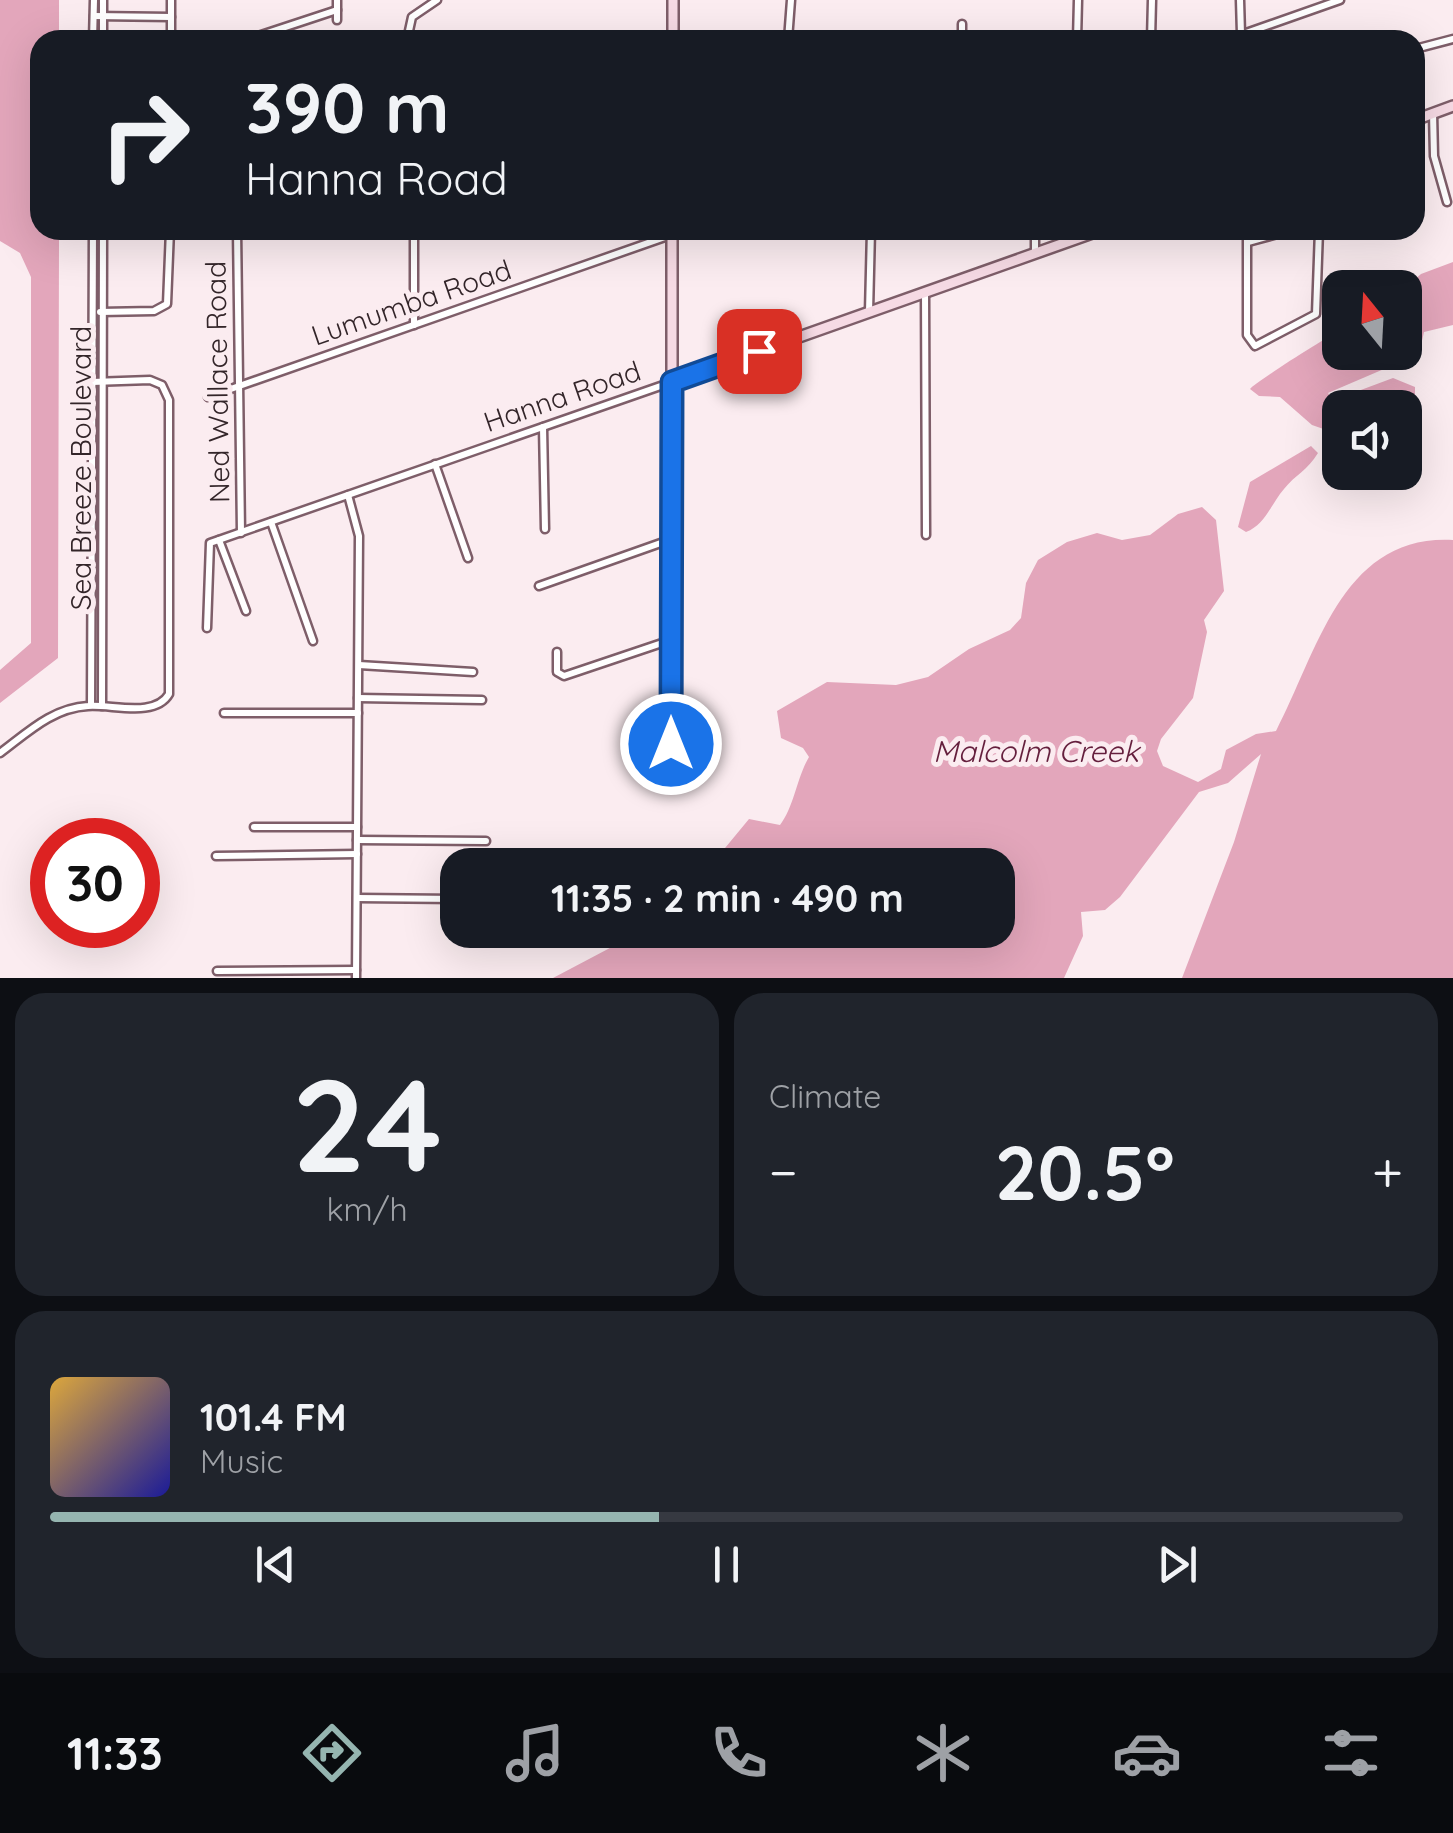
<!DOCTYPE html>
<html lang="en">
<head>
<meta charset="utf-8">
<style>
	body { margin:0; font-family:Quicksand,sans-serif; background:#20242c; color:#f1f3f6; height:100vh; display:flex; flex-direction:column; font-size:38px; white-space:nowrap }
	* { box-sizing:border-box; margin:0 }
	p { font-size:32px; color:#9ea1a6 }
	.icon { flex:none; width:55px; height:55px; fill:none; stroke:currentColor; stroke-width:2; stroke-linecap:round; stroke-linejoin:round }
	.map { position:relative; height:978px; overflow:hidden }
	.details { display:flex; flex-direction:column; gap:15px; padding:15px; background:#0d0f14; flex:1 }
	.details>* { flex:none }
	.guide { position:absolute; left:30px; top:30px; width:1395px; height:210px; border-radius:30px; box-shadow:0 10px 40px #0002; background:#171b24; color:#f1f3f6; overflow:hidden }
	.needle { width:65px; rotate:342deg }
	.fabs { position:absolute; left:1322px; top:270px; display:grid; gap:20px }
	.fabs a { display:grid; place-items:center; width:100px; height:100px; border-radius:20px; background:#171b24; box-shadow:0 10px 40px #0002; font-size:50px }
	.speed { position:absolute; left:30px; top:818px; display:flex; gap:20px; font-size:50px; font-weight:700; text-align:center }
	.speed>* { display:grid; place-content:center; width:130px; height:130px; border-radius:50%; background:#171b24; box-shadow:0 10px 40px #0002; line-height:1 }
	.speed .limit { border:15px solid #d22; background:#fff; color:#111 }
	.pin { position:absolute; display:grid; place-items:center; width:85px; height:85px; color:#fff; margin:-42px; border-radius:20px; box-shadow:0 5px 15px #0006 }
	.me { position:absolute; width:110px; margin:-55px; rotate:0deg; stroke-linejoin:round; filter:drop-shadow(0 0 8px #0008) }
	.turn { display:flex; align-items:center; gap:35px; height:210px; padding:0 50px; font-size:45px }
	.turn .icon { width:130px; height:130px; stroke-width:2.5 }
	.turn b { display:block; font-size:70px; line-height:85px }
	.big { font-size:75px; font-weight:700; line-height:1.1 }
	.details .card { flex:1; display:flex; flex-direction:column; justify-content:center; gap:15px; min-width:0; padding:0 35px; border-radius:30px; background:#20242c }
	.details .dial { align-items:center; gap:0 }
	.dial b { font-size:130px; line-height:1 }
	.song { display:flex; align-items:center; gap:30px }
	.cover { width:120px; height:120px; border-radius:15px; background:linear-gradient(135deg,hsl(40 70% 55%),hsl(240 70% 35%)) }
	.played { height:10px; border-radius:5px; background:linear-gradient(90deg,#95b5b0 45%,#363941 45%) }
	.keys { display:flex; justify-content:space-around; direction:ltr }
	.heat { display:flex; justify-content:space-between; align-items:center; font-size:55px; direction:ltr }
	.details .tiles { flex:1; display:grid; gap:15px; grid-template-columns:1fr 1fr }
	.card:last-child { grid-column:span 2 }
	.trip { position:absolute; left:440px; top:848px; width:575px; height:100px; border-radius:30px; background:#171b24; box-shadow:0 10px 40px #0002; font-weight:700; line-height:100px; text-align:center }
	.tab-bar { display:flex; height:160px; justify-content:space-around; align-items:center; background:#090b0e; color:#9ea1a6 }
	.tab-bar .icon { width:70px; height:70px }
	.tab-bar .on { color:#95b5b0 }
	.tab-bar b { font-size:45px; color:#f1f3f6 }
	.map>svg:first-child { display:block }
	.water { fill:#e3a6bb }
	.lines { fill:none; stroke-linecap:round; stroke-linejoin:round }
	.street-casing { stroke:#7e5e69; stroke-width:11 }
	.secondary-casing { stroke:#7e5e69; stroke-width:14 }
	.street { stroke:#fff; stroke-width:6 }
	.secondary { stroke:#f6dae4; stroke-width:9 }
	.route-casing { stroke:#114b97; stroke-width:25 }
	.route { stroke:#1a73e8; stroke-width:18 }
	.labels { text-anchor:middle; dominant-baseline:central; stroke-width:10; stroke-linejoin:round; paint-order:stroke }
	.street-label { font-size:28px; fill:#332529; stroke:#fbecf0 }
	.water-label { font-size:30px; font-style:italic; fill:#651f3d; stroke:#fbecf0 }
</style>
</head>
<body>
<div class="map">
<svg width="1453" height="978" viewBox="0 0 1453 978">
	<rect width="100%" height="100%" fill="#fbecf0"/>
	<!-- water -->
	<g class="water">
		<polygon points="0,0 59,0 59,40 40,40 40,230 59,230 59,244 58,658 0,703 0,670 31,643 31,277 20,253 0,241"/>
		<path d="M 1453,262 L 1453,325 L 1424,332 L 1419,354 L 1328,393 L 1334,400 L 1393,378 L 1415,387 L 1415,398 L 1386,407 L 1340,408 L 1340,430 L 1335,433 L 1312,425 L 1280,397 L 1259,396 L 1250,389 C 1253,384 1329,335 1340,331 L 1340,352 L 1405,352 L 1405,288 L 1421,274 Z"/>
		<path d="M 1311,446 L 1318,453 C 1308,470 1295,475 1284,489 C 1271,504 1265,525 1246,532 L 1238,527 L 1250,482 Z"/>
		<path d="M 1202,507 L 1216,520 L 1224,591 L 1204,620 L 1207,632 L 1193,698 L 1161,739 L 1157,751 L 1163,766 L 1198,782 L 1221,769 L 1226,750 L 1256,734 L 1276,731 C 1318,651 1342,534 1453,540 L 1453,978 L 1182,978 L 1234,842 L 1261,754 L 1228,783 L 1199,792 L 1120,897 L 1105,910 L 1081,912 L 1083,936 L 1064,978 L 553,978 L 644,930 L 998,930 L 998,865 L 711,865 L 749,819 L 780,825 C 794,807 797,777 809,757 L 803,748 L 781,738 L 777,711 L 827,682 L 896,685 L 928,677 L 969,649 L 1010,630 L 1021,618 L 1026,583 L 1038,560 L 1067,542 L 1097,533 L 1122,540 L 1150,535 L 1178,514 Z"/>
	</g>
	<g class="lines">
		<!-- street casing -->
		<g class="street-casing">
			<g id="street">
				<polyline points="1240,0 1241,34"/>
				<polyline points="94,16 171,17"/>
				<polyline points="337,20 337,0"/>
				<polyline points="93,40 94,0"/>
				<polyline points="103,40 103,0"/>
				<polyline points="171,40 171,0"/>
				<polyline points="246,40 337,10"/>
				<polyline points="407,40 412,17 437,0"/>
				<polyline points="788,40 791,0"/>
				<polyline points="962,40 962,24"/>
				<polyline points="1077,40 1078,0"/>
				<polyline points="1151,40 1152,0"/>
				<polyline points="1226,40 1340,0"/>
				<polyline points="1415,49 1453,39"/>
				<polyline points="1433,113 1434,156 1447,202"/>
				<polyline points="237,230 241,533"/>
				<polyline points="1247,230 1247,335 1255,346 1316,314 1319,230"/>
				<polyline points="1248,242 1292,230"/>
				<polyline points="1035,253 1035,230"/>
				<polyline points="925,292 926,535"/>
				<polyline points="100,312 154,311 167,304 170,230"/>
				<polyline points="869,312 871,230"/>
				<polyline points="414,325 414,230"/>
				<polyline points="208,397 685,230"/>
				<polyline points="543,427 545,529"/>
				<polyline points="435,464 468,558"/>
				<polyline points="348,495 359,536 356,978"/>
				<polyline points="271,522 313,641"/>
				<polyline points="219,540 246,611"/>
				<polyline points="539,586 672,539"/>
				<polyline points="207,628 210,543 672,382 671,745"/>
				<polyline points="557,652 557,672 564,676 671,640"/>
				<polyline points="359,665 473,672"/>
				<polyline points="358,698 482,700"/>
				<polyline points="91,705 93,230"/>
				<polyline points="102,706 103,230"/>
				<polyline points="224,713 358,713"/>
				<path d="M 0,753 C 27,733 52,708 88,706 C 112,704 155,718 169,694 L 169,400 L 162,385 L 150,380 L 92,382"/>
				<polyline points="254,827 357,827"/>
				<polyline points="357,840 486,841"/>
				<polyline points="216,856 357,854"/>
				<polyline points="357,898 458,899"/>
				<polyline points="217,971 356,970"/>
			</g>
		</g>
		<!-- secondary casing -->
		<g class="secondary-casing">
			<g id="secondary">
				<polyline points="673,40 673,0"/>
				<polyline points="1415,120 1453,106"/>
				<polyline points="672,230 672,382 1101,230"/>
			</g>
		</g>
		<!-- street -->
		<use href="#street" class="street"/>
		<!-- secondary -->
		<use href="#secondary" class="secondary"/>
	</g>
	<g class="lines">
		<!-- route casing -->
		<g class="route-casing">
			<polyline id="route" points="671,744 672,382 759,351"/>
		</g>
		<!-- route -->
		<use href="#route" class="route"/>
	</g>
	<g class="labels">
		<!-- street labels -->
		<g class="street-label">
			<text transform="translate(411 302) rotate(-19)">Lumumba Road</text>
			<text transform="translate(217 382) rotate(-91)">Ned Wallace Road</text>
			<text transform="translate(562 396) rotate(-19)">Hanna Road</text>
			<text transform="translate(80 468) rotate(-90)">Sea Breeze Boulevard</text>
		</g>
		<!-- water labels -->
		<g class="water-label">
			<text x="1036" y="751">Malcolm Creek</text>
		</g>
	</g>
</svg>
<div class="fabs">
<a><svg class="needle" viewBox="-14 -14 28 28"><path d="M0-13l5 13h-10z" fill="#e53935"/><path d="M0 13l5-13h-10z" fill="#9ea1a6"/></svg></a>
<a><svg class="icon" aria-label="sound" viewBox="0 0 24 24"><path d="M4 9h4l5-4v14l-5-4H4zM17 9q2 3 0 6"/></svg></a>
</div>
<div class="speed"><div class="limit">30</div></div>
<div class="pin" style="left:759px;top:351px;background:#d93025"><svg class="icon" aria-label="arrive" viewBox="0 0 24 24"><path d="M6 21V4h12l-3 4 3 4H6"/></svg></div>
<svg class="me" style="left:671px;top:744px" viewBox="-20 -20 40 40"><circle r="17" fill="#1a73e8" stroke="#fff" stroke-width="3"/><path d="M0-11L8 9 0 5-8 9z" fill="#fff"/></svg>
<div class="trip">11:35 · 2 min · 490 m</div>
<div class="guide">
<div class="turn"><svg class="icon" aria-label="right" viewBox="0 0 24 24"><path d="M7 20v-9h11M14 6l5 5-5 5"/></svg><div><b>390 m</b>Hanna Road</div></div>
</div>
</div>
<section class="details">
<div class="tiles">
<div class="card dial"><b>24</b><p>km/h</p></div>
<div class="card"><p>Climate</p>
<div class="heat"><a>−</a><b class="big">20.5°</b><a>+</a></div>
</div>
<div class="card">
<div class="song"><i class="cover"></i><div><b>101.4 FM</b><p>Music</p></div></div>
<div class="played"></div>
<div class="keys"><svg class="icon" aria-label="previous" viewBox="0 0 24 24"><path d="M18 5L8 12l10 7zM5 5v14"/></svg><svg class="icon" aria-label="pause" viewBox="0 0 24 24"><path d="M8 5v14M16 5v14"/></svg><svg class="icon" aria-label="next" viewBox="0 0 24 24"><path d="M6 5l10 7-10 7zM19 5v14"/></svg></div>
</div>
</div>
</section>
<nav class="tab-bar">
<b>11:33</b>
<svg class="icon on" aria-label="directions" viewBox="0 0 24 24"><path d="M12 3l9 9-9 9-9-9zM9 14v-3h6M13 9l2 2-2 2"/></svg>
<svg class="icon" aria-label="music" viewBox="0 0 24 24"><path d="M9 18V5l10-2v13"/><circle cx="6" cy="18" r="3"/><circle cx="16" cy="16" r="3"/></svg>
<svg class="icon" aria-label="phone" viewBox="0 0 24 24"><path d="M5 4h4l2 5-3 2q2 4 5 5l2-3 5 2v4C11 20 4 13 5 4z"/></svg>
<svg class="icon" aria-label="climate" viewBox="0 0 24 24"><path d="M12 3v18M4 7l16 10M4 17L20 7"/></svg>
<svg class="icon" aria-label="car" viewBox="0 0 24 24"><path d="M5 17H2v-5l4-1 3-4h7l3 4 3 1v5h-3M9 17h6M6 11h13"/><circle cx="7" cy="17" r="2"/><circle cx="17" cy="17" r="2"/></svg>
<svg class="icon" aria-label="filters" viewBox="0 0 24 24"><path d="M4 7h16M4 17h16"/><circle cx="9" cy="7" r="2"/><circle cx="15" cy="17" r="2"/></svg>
</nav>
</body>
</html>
